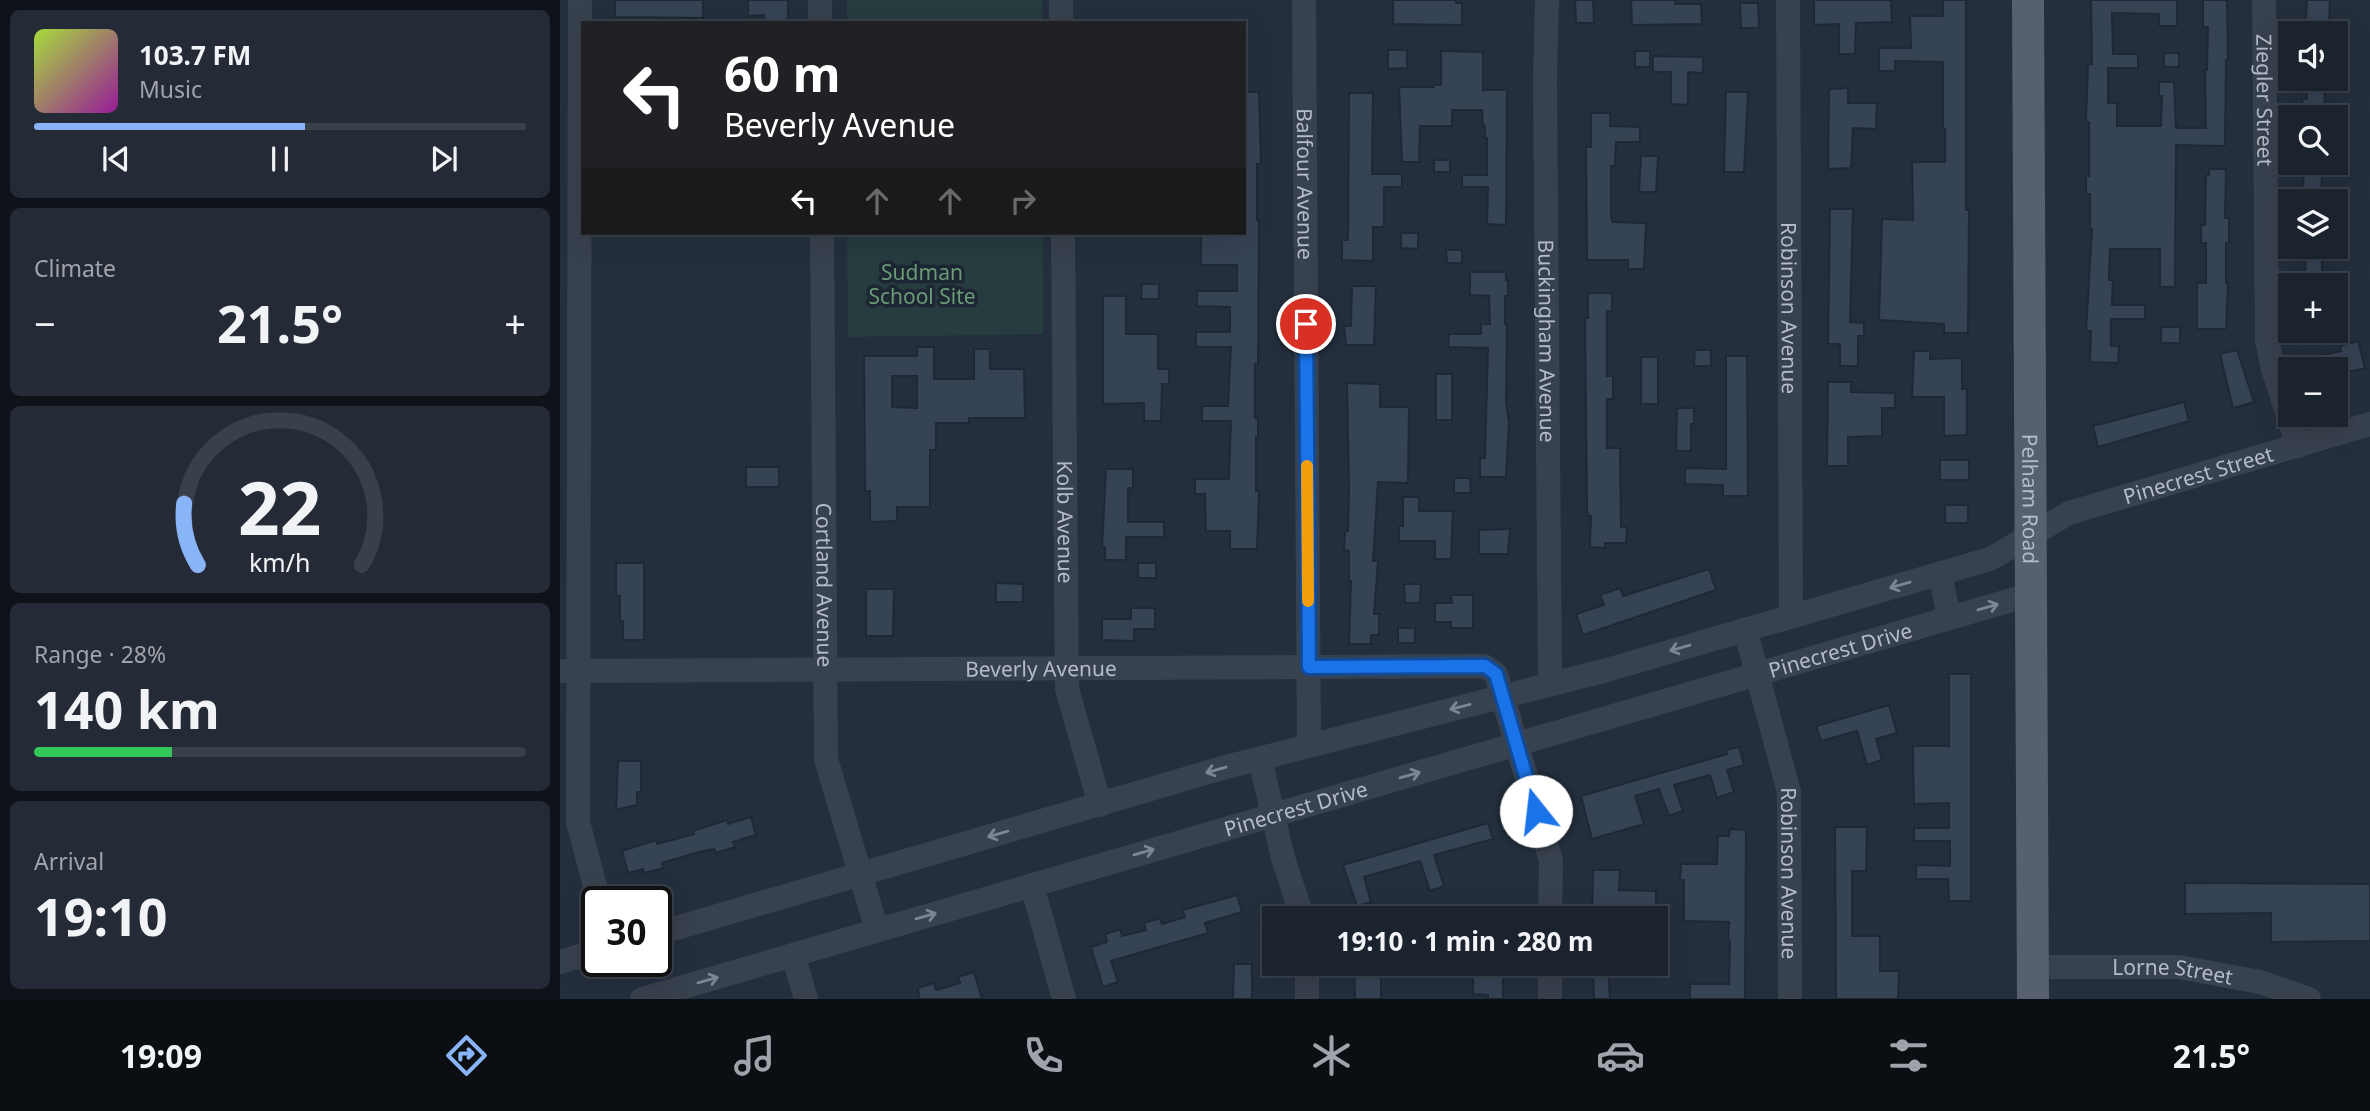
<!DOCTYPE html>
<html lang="en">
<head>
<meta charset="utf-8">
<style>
	body { margin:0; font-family:"Noto Sans",sans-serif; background:#242b36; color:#f1f3f6; height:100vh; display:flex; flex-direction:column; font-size:26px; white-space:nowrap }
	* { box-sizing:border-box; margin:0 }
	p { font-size:23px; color:#a0a4aa }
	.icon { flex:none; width:38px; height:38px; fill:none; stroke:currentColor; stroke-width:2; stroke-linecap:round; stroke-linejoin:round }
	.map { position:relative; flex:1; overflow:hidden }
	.panel { display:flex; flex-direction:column; gap:10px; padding:10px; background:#0f1319; width:560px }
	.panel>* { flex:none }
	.hud { position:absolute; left:21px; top:21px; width:665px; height:214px; border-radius:0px; box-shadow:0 7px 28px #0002,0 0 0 2px #39404a; background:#202124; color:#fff; overflow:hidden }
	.tools { position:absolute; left:1718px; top:21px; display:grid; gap:14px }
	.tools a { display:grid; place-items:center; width:70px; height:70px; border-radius:0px; background:#1b232e; box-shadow:0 7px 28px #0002,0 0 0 2px #39404a; font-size:35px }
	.speed { position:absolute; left:21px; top:886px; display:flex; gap:14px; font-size:35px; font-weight:700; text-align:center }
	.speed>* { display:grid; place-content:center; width:91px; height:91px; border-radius:50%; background:#1b232e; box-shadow:0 7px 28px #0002,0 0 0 2px #39404a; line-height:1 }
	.speed .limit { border:4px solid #111; border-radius:10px; background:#fff; color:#111 }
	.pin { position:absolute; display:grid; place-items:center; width:60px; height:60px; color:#fff; margin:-30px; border:4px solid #fff; border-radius:50%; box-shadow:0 2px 7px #0007 }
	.me { position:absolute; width:77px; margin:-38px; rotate:344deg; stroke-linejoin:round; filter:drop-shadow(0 0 5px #0008) }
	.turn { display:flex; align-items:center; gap:24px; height:147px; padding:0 28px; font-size:32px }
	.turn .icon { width:91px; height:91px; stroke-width:2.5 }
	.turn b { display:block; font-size:49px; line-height:60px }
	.lanes { display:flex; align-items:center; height:66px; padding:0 28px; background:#0003; justify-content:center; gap:35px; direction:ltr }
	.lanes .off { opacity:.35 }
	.big { font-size:52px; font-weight:700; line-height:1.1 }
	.panel .widget { flex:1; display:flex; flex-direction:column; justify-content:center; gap:10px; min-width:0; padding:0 24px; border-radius:10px; background:#242b36 }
	.panel .dial { align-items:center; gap:0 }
	.dial svg { height:182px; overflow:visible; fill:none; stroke:#39404a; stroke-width:7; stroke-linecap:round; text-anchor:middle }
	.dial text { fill:#f1f3f6; stroke:none }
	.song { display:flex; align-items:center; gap:21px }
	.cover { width:84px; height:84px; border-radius:10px; background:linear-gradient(135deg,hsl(80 70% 55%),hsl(300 70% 35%)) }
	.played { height:7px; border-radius:4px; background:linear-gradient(90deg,#8ab4f8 55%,#39404a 55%) }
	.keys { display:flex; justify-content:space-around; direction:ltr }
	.heat { display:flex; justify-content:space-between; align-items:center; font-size:38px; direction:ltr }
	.charge { height:10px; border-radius:5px; background:linear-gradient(90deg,#34c759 28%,#39404a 0) }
	.trip { position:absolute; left:702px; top:906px; width:406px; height:70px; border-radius:0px; background:#1b232e; box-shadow:0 7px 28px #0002,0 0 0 2px #39404a; font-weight:700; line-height:70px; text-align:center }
	.dock { display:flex; height:112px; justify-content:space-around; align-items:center; background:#0b0e12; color:#a0a4aa }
	.dock .icon { width:49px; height:49px }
	.dock .on { color:#8ab4f8 }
	.dock b { font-size:32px; color:#f1f3f6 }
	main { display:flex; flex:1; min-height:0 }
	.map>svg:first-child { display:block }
	.green { fill:#263c3f }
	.building { fill:#364354; stroke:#1f2835; stroke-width:2; fill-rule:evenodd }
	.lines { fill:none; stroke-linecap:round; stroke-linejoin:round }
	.minor { stroke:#38414e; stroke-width:24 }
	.major { stroke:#56606e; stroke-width:32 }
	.oneway { stroke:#7c8592 }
	.route-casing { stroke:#114b97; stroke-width:18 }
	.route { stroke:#1a73e8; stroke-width:12 }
	.slow { stroke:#f59e0b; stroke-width:12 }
	.labels { text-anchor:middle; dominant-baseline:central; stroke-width:7; stroke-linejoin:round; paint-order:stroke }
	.street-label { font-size:21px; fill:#b4bcc9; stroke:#1d2633 }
	.park-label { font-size:21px; fill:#6b9a76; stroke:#1d2633 }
</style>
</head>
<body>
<main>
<section class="panel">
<div class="widget">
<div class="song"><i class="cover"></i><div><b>103.7 FM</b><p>Music</p></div></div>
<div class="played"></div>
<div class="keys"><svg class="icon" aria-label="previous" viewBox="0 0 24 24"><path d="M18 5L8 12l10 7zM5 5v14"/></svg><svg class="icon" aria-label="pause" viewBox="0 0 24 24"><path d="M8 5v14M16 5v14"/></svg><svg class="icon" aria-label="next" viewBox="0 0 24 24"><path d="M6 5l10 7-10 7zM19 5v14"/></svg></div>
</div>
<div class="widget"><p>Climate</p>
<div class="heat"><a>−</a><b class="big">21.5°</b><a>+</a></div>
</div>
<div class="widget dial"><svg viewBox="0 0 100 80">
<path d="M14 69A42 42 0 1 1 86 69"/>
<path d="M14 69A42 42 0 0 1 8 42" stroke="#8ab4f8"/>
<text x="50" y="56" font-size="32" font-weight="700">22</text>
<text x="50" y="72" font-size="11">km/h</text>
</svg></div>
<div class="widget"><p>Range · 28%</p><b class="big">140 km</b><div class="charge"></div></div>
<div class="widget"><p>Arrival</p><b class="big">19:10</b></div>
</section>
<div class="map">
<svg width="1810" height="999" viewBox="0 0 1810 999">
	<rect width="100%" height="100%" fill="#242f3e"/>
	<!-- green -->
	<g class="green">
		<rect x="287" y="0" width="195" height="23"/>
		<polygon points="287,233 483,233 483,334 288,337"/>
	</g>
	<!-- building -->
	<g class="building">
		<polygon points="55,0 143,0 143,18 55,17"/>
		<polygon points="188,0 228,0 228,23 204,23 204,15 188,16"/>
		<polygon points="833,0 896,0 896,3 902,3 902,25 833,24"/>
		<polygon points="1015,0 1033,0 1034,23 1016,23"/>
		<polygon points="1071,0 1115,0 1115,4 1141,4 1142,24 1072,25"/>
		<polygon points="1254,0 1331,0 1332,22 1296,23 1295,54 1279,54 1279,24 1254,25"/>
		<polygon points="1383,0 1406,0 1406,210 1409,210 1408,333 1384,333 1384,324 1319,320 1322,219 1353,220 1352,162 1385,162 1385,129 1383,129 1383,62 1335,61 1335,71 1319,71 1319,48 1351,48 1350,16 1383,16"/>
		<polygon points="1531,0 1617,0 1617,26 1599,26 1599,14 1552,13 1553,54 1578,54 1578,68 1548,68 1548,103 1557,103 1557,126 1601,126 1602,96 1599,96 1599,82 1614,82 1616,128 1646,128 1645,70 1647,70 1648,27 1643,27 1643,0 1667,0 1668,60 1666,60 1665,146 1616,145 1615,287 1600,287 1600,249 1550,249 1549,280 1553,280 1552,305 1585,305 1585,319 1551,319 1551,346 1559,346 1558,363 1530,362 1531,331 1526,331 1532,229 1530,229 1530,194 1526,194 1526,176 1529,176 1529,122 1526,122 1528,64 1532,64"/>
		<polygon points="1747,0 1770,0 1769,21 1764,21 1764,33 1745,33"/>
		<polygon points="1180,3 1198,3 1199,28 1181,28"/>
		<polygon points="828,50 847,50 847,68 828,69"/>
		<polygon points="881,51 923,52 923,90 947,90 946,225 927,224 928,187 902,187 902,175 927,175 927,138 925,138 925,126 923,126 922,110 892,110 892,126 860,126 859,162 842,162 839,87 874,87 874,85 881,85"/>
		<rect x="1075" y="51" width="15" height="16"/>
		<rect x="1604" y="53" width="15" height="14"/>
		<polygon points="1093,56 1143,57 1143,73 1128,72 1128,105 1111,104 1111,72 1093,72"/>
		<polygon points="1746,79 1764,79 1765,108 1762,108 1762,117 1743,117 1742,99 1747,99"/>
		<polygon points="1288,88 1288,103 1317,103 1316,129 1293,128 1291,168 1268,169 1269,89"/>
		<polygon points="684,92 699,92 701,164 697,164 697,220 699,220 698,364 695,364 695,418 698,418 698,437 696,437 696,491 699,491 697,549 670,549 670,531 646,531 645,494 635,494 635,479 669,479 671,421 642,421 642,406 668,406 671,347 636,347 636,332 670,332 670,307 637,306 637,291 677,291 677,265 641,265 641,233 684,233"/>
		<polygon points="1166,92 1188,92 1184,172 1164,172"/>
		<polygon points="789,93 813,93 812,174 842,174 842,187 824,187 824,227 813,227 813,261 782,260 782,240 788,240"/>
		<polygon points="1031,113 1050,113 1050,126 1080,127 1080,142 1056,142 1055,166 1051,166 1051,216 1052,222 1086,223 1084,269 1068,269 1068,260 1027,260 1026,147 1031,147"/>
		<polygon points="1081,156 1098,156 1096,192 1079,192"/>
		<rect x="874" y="160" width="16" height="12"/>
		<polygon points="1744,163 1762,163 1761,201 1743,201"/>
		<polygon points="1649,169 1666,169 1665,218 1669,218 1669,243 1666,243 1666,283 1668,283 1666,329 1637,329 1637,283 1646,283 1646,243 1641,243 1641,225 1645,225 1646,175 1649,175"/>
		<polygon points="1270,209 1293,209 1290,322 1304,323 1304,336 1298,336 1298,366 1280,366 1280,344 1268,344"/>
		<polygon points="841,233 858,233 858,249 841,248"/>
		<polygon points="1748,247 1761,247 1763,285 1746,285 1745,253 1748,253"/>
		<polygon points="886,250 902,250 902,263 887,263"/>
		<polygon points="910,272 946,272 946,280 948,280 948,296 945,296 945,324 947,324 946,402 949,423 946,477 920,477 920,458 925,458 928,348 888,347 889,334 921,334 921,324 930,324 929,296 910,295"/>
		<polygon points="582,284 599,284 599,299 581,299"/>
		<polygon points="792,286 816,286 814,345 786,345 784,326 791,326"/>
		<polygon points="1028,293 1052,293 1052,311 1047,311 1047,376 1053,376 1053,399 1047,399 1047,448 1060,448 1061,527 1067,527 1066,543 1045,543 1045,548 1030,547 1031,516 1028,516 1027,509 1025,318 1028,318"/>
		<polygon points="543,296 566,296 566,334 598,334 598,369 609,369 609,384 602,384 601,421 584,421 584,403 543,404"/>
		<rect x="1601" y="327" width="19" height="16"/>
		<polygon points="1798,341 1805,368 1793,371 1753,369 1750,358 1781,351 1780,346"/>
		<path d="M 357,347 L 374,347 L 374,379 L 414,379 L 414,349 L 430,349 L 430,369 L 464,369 L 465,418 L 409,418 L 409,423 L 376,423 L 376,450 L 370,450 L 370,507 L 337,507 L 337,521 L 310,522 L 310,491 L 305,491 L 304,356 L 357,356 ZM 332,376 L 357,376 L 357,408 L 332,407 Z"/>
		<polygon points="1135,350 1151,350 1151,366 1134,366"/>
		<polygon points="1677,350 1694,402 1673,408 1660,354"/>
		<polygon points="1354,351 1370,351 1370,359 1402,358 1402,389 1407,389 1407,435 1384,436 1384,397 1352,397"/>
		<polygon points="1166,356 1187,356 1188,496 1163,496 1163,485 1125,484 1125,468 1166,469"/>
		<rect x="1081" y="357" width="17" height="47"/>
		<rect x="876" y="374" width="16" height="46"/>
		<polygon points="1268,382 1291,382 1291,392 1335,393 1335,408 1322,408 1322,436 1288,437 1288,466 1267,466"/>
		<polygon points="787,383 820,384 820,407 849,407 848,483 818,482 813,561 818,561 814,614 819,614 819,635 811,635 811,644 789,644 791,581 789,581 789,551 784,550 785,531 788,531 789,491"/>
		<polygon points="1624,402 1629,421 1538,447 1533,426"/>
		<polygon points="1117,408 1134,408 1134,424 1131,424 1131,451 1116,451"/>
		<rect x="1380" y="460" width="29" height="20"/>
		<rect x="186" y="467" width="33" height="20"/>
		<polygon points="546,469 573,469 573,488 568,488 568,522 604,522 604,537 566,537 566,560 545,560 545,547 542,547"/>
		<polygon points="894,478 910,478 911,493 894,493"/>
		<polygon points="843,497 859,497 859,511 893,511 891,559 875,559 875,541 839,541 839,526 843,526"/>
		<rect x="1385" y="505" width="23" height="18"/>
		<polygon points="950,529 948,554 919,554 919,530"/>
		<polygon points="56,563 84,563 84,640 63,640 63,621 60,621 60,596 56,595"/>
		<rect x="578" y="563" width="18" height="15"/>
		<polygon points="1149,569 1156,590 1023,635 1016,614 1044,605 1040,595 1060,588 1063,596"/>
		<polygon points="436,583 463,584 463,602 436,602"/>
		<polygon points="844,584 861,584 860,603 845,603"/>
		<polygon points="306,589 334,589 333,636 306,636"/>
		<polygon points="891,595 913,595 913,628 891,628 891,622 875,622 875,603 892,603"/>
		<polygon points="571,608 595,608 595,629 574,629 574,641 542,640 542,619 571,619"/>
		<rect x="838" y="628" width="17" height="15"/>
		<polygon points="1389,674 1411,674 1411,901 1389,901 1388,879 1356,879 1356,865 1390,866 1390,841 1354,841 1354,828 1389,828 1389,803 1354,804 1353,764 1353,746 1389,746"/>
		<polygon points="1329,705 1337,733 1316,739 1322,760 1307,765 1297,731 1261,741 1256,726"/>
		<polygon points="1179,747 1184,765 1167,770 1174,792 1157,798 1150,775 1114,785 1123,811 1109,816 1099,789 1075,796 1084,824 1032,839 1021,796 1167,754 1166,750"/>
		<polygon points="58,761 81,761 81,792 77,792 77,805 56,810"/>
		<polygon points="191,817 196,835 173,842 175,847 156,853 154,849 139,852 102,863 104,868 84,873 83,869 68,873 62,851 96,840 97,844 134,834 133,831 167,820 168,824"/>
		<polygon points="928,823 933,839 874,855 884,886 870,891 860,861 804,877 811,902 797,906 783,865"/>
		<polygon points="1275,827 1307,827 1306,871 1292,871 1292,936 1320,936 1320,971 1339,971 1338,999 1276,999"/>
		<polygon points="1170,829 1186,830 1185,999 1130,999 1130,984 1169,984 1170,941 1168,940 1169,922 1124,921 1124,880 1120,880 1121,864 1157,864 1158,836 1169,836"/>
		<polygon points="1033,870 1060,870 1059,890 1096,891 1096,907 1066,907 1066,919 1032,919"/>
		<polygon points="1625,883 1810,884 1810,941 1711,942 1711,913 1625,914"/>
		<polygon points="677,895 682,912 645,923 648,933 551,961 558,982 543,987 531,947 547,942 545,934 560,929 562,936 586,930 584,923 600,918 602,924 625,917 623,910"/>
		<polygon points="928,906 944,907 944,919 928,919"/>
		<polygon points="674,964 692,964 692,999 673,999"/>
		<polygon points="794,964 821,964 821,999 795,999"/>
		<polygon points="928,964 943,964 943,999 928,999 928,995 913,994 913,968 928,969"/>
		<polygon points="1033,964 1048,964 1050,999 1034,999"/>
		<polygon points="414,972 422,999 359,999 358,988 374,983 376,990 400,983 398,977"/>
	</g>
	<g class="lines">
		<!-- minor -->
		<g class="minor">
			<polyline points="20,0 18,822 39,901"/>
			<polyline points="260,0 260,23"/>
			<polyline points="501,0 501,23"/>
			<path id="s1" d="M 744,0 L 749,746"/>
			<path id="s2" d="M 987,0 L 985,79 L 990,684"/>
			<path id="s3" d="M 1228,0 L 1231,616"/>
			<path id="s4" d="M 1704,0 L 1707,340 L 1713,369 L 1738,446"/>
			<path id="s5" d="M 262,233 L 266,759 L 317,930"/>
			<path id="s6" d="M 503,233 L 507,689 L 540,805"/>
			<polyline points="1380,573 1389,618"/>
			<path id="s7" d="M 1185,629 L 1229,792 L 1230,999"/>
			<path id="s8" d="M 0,671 L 924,666 L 936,674 L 991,861 L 990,919"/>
			<polyline points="700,759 723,858 743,919"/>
			<polyline points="472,885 504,999"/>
			<path id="s9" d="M 96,934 L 666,767 L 1047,670 L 1430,559 L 1509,513 L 1810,424"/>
			<polyline points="233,955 246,999"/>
			<polyline points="0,962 37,951"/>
			<polyline points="747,964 747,999"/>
			<path id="s10" d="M 1473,967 L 1619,967 L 1700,982 L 1749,999"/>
			<path id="s11" d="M 82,999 L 1472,594"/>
			<polyline points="990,999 990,964"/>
		</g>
		<!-- major -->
		<path class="major" id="s12" d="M 1468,0 L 1473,999"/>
	</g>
	<!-- one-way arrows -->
	<defs><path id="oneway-shaft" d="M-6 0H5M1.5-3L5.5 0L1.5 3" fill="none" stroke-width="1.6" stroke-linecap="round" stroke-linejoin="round" transform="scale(1.75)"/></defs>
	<g class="oneway">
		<use href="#oneway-shaft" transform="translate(1340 585) rotate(164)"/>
		<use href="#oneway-shaft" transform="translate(1428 607) rotate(-16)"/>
		<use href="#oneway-shaft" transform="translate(1120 648) rotate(164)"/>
		<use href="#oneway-shaft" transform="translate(900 707) rotate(166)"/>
		<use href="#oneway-shaft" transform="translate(656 770) rotate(164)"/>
		<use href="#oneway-shaft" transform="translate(850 775) rotate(-16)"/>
		<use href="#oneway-shaft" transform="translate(438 834) rotate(164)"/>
		<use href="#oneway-shaft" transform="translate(584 852) rotate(-16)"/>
		<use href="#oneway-shaft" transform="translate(366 916) rotate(-16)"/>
		<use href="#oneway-shaft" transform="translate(148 980) rotate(-16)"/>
	</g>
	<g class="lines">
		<!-- route casing -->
		<g class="route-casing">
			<polyline id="route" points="746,324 749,667 925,666 936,674 976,811"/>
		</g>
		<!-- route -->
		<use href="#route" class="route"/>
		<!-- slow -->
		<polyline class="slow" points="747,466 748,601"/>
	</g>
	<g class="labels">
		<!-- street labels -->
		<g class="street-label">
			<text stroke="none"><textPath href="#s4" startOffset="100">Ziegler Street</textPath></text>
			<text stroke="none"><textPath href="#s1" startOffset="184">Balfour Avenue</textPath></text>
			<text stroke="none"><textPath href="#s3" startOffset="308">Robinson Avenue</textPath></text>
			<text stroke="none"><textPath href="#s2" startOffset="341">Buckingham Avenue</textPath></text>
			<text stroke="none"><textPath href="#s9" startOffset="1612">Pinecrest Street</textPath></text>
			<text stroke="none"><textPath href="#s12" startOffset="499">Pelham Road</textPath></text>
			<text stroke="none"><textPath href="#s6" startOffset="289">Kolb Avenue</textPath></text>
			<text stroke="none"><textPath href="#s5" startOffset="352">Cortland Avenue</textPath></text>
			<text stroke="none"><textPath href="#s11" startOffset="1248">Pinecrest Drive</textPath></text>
			<text stroke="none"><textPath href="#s8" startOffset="481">Beverly Avenue</textPath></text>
			<text stroke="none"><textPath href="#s11" startOffset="681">Pinecrest Drive</textPath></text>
			<text stroke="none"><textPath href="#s7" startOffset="250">Robinson Avenue</textPath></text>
			<text stroke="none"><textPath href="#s10" startOffset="140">Lorne Street</textPath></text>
		</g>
		<!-- park labels -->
		<g class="park-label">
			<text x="362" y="272">Sudman<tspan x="362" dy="24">School Site</tspan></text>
		</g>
	</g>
</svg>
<div class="tools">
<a><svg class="icon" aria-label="sound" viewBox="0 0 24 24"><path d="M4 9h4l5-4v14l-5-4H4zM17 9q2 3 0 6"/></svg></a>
<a><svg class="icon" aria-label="search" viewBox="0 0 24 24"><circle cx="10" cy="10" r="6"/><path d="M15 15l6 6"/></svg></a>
<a><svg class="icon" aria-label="layers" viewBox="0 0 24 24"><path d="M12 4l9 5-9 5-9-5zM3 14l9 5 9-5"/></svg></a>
<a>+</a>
<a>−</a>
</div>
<div class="speed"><div class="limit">30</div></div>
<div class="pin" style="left:746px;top:324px;background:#d93025"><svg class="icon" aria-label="arrive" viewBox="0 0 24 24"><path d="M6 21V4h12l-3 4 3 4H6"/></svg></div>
<svg class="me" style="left:976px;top:811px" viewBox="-20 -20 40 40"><circle r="19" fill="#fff"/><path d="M0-13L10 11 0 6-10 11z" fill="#1a73e8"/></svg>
<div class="trip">19:10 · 1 min · 280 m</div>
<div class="hud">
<div class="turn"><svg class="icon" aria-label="left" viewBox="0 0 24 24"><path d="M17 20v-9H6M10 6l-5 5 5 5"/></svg><div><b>60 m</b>Beverly Avenue</div></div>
<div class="lanes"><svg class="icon" aria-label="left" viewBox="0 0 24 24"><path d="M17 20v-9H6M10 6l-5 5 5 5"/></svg><svg class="icon off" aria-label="ahead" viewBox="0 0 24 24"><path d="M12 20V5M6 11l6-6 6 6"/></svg><svg class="icon off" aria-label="ahead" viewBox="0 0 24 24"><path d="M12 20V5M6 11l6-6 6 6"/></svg><svg class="icon off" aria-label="right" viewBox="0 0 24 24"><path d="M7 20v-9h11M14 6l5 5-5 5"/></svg></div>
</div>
</div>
</main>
<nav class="dock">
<b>19:09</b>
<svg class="icon on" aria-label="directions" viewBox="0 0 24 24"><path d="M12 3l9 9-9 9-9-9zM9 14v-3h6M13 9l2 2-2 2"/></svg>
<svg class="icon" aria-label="music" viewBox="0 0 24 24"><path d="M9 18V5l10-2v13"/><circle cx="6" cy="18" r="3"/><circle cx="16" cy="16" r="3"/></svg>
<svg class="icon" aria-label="phone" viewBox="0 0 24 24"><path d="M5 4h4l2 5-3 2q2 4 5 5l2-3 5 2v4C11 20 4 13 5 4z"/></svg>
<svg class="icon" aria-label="climate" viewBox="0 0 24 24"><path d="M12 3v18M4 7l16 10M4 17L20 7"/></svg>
<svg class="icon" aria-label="car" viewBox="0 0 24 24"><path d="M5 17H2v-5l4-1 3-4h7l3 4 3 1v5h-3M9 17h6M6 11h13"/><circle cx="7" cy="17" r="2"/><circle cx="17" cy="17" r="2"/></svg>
<svg class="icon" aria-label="filters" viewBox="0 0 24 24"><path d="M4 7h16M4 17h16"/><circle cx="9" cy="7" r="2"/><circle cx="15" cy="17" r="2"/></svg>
<b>21.5°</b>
</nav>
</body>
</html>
